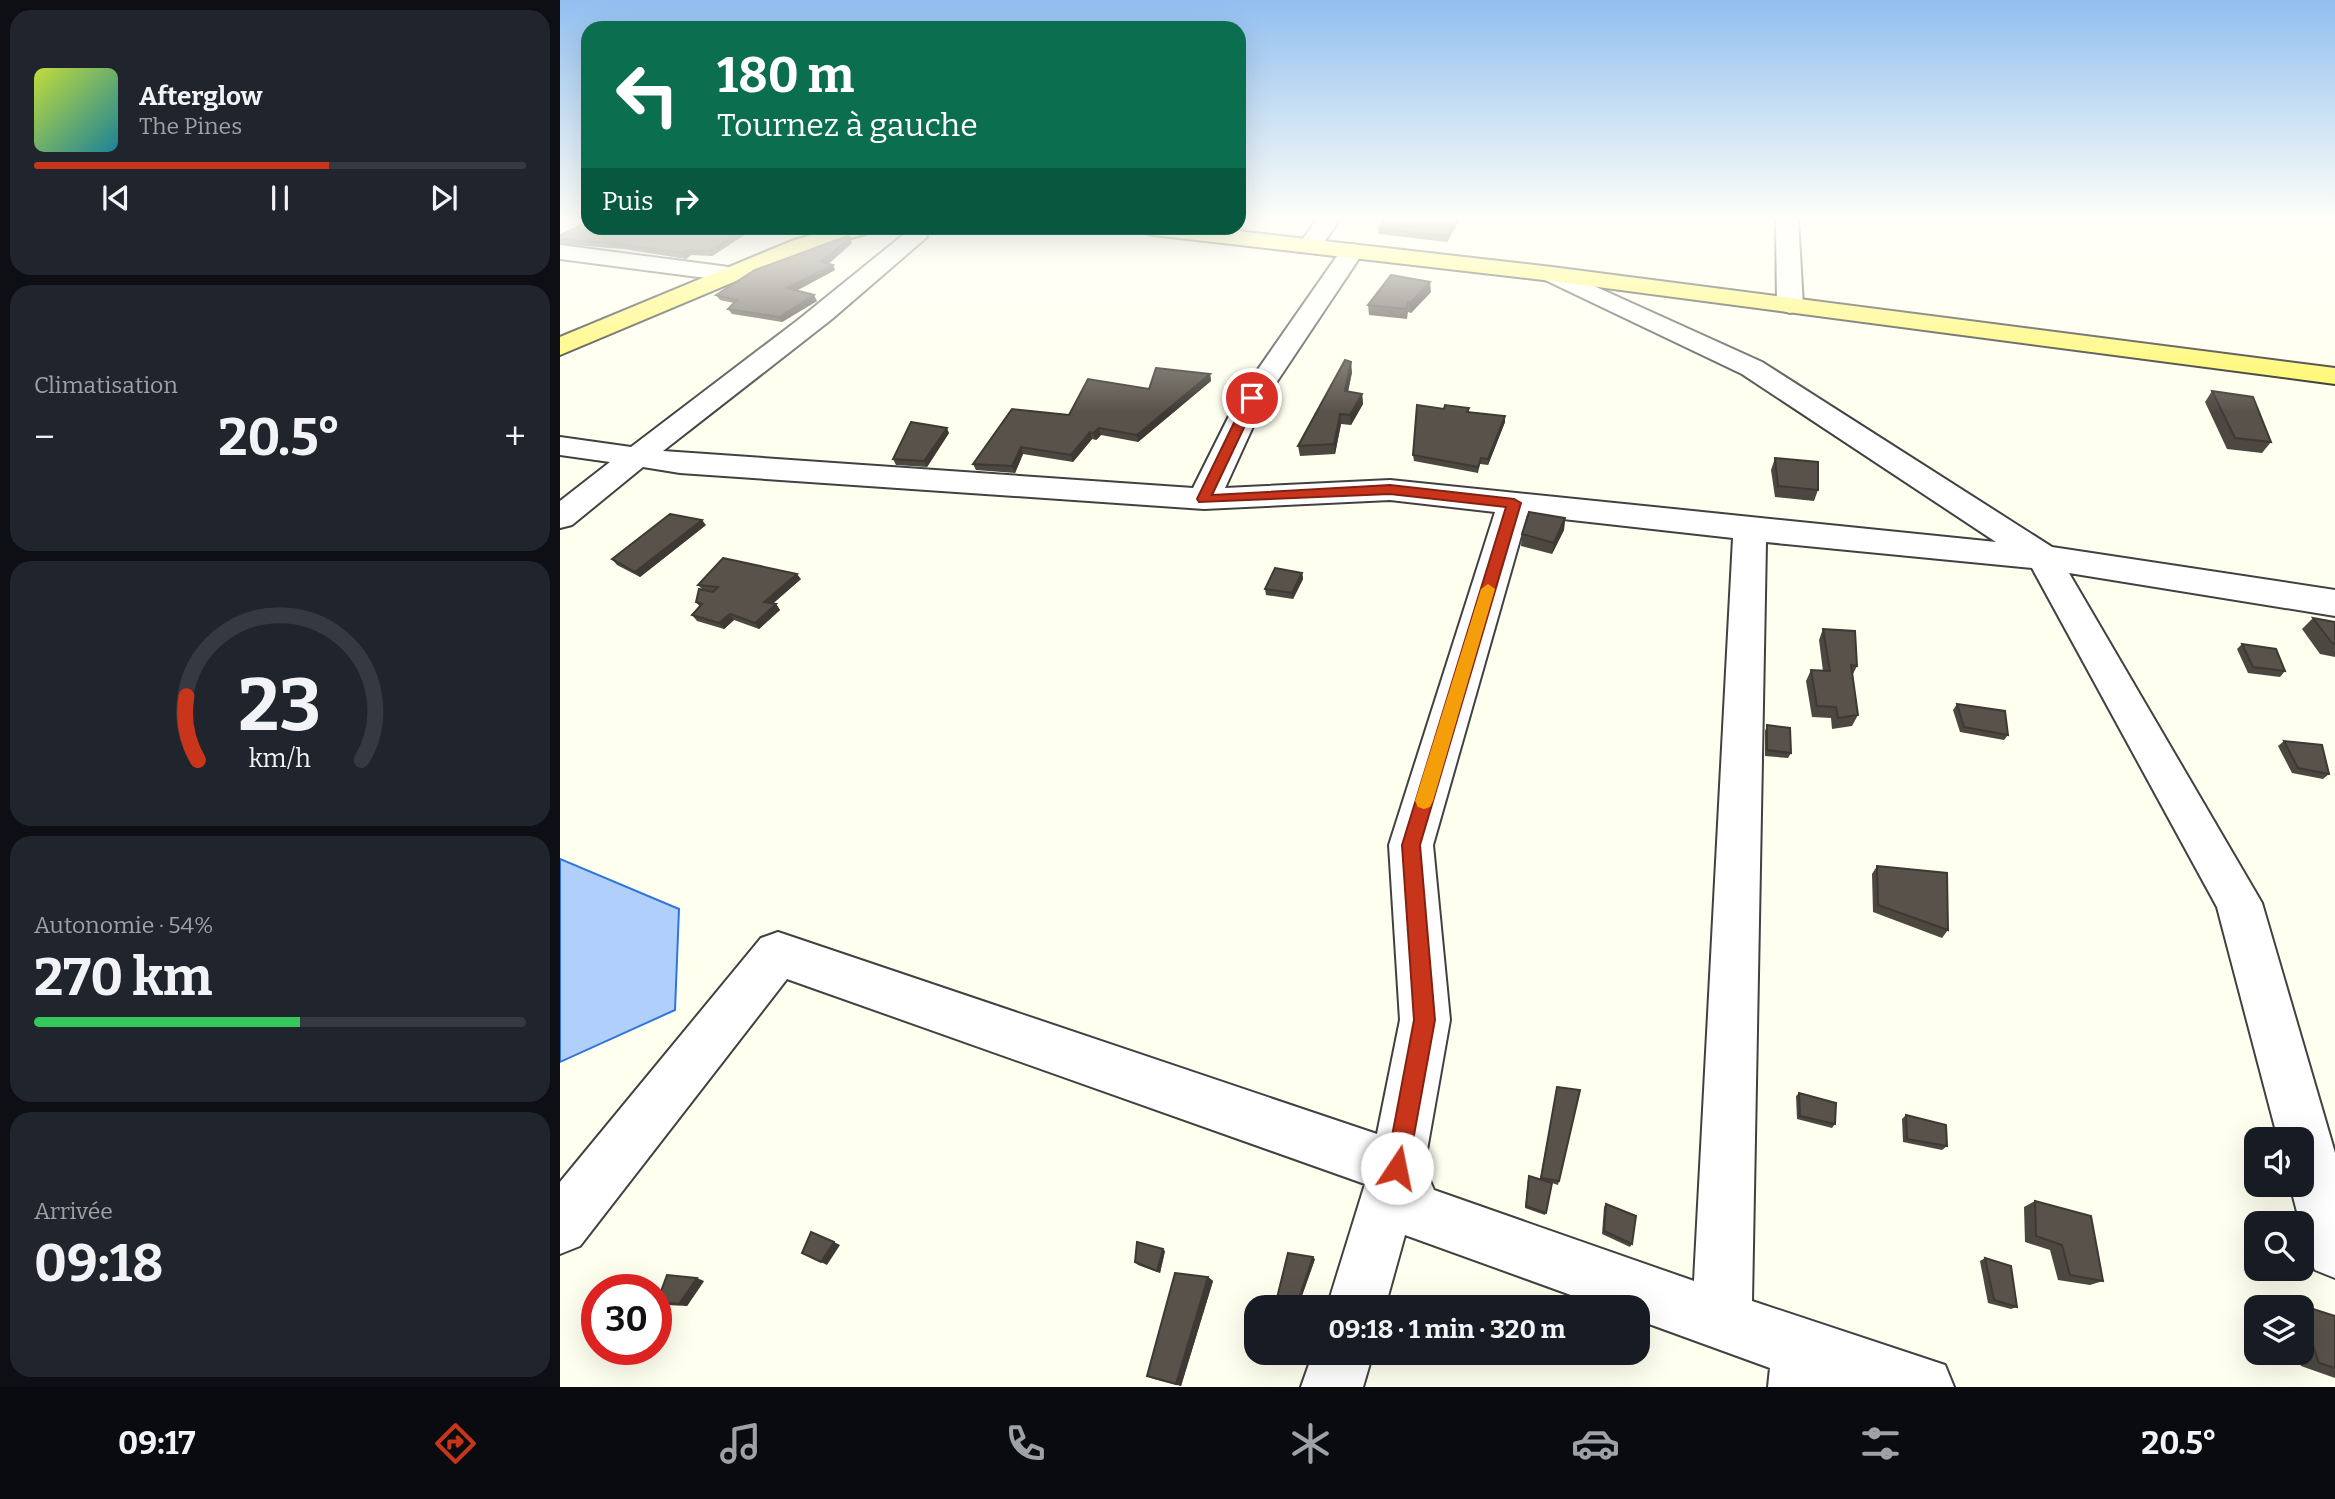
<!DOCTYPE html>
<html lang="fr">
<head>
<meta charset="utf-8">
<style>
	body { margin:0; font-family:Bitter,serif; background:#20242c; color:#f1f3f6; height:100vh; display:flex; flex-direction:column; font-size:26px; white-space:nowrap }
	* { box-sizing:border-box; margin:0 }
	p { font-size:23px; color:#9ea1a6 }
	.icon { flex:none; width:38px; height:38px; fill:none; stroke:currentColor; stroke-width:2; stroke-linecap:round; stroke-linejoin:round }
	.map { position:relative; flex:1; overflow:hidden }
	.drawer { display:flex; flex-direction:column; gap:10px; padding:10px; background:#0d0f14; width:560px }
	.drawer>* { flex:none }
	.guide { position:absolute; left:21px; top:21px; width:665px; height:214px; border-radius:21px; box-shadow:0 7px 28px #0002; background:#0b6e4f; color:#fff; overflow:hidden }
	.controls { position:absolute; left:1684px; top:1127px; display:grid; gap:14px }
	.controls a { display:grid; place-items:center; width:70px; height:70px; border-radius:14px; background:#171b24; box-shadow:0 7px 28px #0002; font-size:35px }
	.speed { position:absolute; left:21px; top:1274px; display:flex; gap:14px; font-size:35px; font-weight:700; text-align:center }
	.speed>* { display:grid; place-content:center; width:91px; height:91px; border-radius:50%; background:#171b24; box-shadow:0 7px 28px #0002; line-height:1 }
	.speed .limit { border:10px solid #d22; background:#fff; color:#111 }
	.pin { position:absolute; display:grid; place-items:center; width:60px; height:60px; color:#fff; margin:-30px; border:4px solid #fff; border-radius:50%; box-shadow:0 2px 7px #0007 }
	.me { position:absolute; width:77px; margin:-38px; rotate:11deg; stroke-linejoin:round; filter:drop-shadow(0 0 5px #0008) }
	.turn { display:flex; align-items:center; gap:24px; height:147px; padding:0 21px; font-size:32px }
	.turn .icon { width:91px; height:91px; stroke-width:2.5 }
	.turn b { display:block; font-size:49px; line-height:60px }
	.then { display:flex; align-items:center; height:66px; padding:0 21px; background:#0003; gap:14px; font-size:26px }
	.big { font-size:52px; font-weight:700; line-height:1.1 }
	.drawer .tile { flex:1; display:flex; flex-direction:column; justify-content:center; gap:10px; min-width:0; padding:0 24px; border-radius:21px; background:#20242c }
	.drawer .dial { align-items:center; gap:0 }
	.dial svg { height:182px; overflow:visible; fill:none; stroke:#363941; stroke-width:7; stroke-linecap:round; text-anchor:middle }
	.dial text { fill:#f1f3f6; stroke:none }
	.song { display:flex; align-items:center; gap:21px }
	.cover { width:84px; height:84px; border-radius:10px; background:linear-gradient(135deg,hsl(70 70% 55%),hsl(190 70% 35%)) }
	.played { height:7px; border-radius:4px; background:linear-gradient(90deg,#c9351b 60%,#363941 60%) }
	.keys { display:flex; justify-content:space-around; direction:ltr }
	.heat { display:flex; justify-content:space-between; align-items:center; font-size:38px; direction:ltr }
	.charge { height:10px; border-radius:5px; background:linear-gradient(90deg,#34c759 54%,#363941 0) }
	.trip { position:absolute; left:684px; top:1295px; width:406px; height:70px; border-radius:21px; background:#171b24; box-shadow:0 7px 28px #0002; font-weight:700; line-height:70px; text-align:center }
	.menu { display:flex; height:112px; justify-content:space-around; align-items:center; background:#090b0e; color:#9ea1a6 }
	.menu .icon { width:49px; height:49px }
	.menu .selected { color:#c9351b }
	.menu b { font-size:32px; color:#f1f3f6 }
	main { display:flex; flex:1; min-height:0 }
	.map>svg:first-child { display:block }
	.water { fill:#b0d0fb; stroke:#3175d8; stroke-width:2 }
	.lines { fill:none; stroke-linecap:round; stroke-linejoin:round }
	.minor-casing { stroke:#414141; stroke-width:4 }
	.major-casing { stroke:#1f1f1f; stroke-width:4 }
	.minor { fill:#fff; fill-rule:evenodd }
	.major { fill:#fff75f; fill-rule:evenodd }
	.wall { fill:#4c4740 }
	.shaded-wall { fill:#3e3934 }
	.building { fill:#58524a; stroke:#3e3934; stroke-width:2 }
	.route { fill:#c9351b; stroke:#832212; stroke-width:2 }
	.slow { fill:#f59e0b }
</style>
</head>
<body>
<main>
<section class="drawer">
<div class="tile">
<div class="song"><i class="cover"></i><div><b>Afterglow</b><p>The Pines</p></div></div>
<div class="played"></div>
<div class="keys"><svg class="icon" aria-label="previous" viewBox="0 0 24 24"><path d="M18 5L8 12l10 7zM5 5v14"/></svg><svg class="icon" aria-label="pause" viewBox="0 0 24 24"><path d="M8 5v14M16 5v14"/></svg><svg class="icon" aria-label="next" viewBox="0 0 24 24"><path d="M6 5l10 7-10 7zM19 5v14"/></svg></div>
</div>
<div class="tile"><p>Climatisation</p>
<div class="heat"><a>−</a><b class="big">20.5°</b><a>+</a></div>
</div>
<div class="tile dial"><svg viewBox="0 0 100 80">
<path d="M14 69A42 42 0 1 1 86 69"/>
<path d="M14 69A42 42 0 0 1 9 41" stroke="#c9351b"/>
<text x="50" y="56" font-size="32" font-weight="700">23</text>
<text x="50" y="72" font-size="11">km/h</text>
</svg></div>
<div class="tile"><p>Autonomie · 54%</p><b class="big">270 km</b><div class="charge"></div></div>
<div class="tile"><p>Arrivée</p><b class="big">09:18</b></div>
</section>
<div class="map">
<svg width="1775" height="1387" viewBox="0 0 1775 1387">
	<rect width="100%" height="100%" fill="#ffffef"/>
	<!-- water -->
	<polygon class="water" points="0,859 119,909 115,1010 0,1062"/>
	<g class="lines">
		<!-- minor casing -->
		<g class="minor-casing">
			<g id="minor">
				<polygon points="6,219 28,219 28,226 0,239 0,222"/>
				<polygon points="757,219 780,219 758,251 742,251 738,246"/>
				<polygon points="1216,219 1238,219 1243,305 1239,310 1230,313 1221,310 1217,305"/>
				<path d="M 340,228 L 362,228 L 367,237 L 272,319 L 103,451 L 633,488 L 678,398 L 784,246 L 792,244 L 800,246 L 804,251 L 706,398 L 665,488 L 830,480 L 1436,542 L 1182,374 L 983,279 L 980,274 L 983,269 L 992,267 L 1202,362 L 1492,547 L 1775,590 L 1775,616 L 1509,573 L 1702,903 L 1775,1153 L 1775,1278 L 1755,1270 L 1747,1250 L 1730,1185 L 1741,1185 L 1741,1139 L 1718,1139 L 1657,907 L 1472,568 L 1206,542 L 1192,1301 L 1385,1365 L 1394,1387 L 1208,1387 L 1210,1368 L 1078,1320 L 1078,1307 L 1044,1307 L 845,1235 L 825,1307 L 767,1307 L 805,1184 L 227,979 L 20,1246 L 0,1254 L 0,1182 L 201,938 L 218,932 L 817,1134 L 840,1020 L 829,845 L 935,512 L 830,500 L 644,509 L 120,473 L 83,467 L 12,525 L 0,528 L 0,501 L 50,462 L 0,455 L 0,437 L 71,447 L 238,320 L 343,235 ZM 967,515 L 1173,538 L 1134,1281 L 874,1190 L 864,1167 L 890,1020 L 873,845 Z"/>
				<polygon points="0,245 169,267 178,269 181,274 178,279 169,281 0,259"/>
				<polygon points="753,1353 813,1353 803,1387 741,1387"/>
			</g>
		</g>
		<!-- major casing -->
		<g class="major-casing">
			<g id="major">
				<polygon points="277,228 312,228 308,233 250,250 0,355 0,337 234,240"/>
				<polygon points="582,228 650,228 992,267 1775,368 1775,384 992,281 593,235 585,233"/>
			</g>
		</g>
		<!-- minor -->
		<use href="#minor" class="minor"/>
		<!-- major -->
		<use href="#major" class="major"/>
	</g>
	<!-- wall -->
	<g class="wall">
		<polygon points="900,219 887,242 819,234 819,229"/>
		<polygon points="26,223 195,228 152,256 131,255 126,259 63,249 0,244 0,235"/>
		<polygon points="292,243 268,264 273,265 275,270 236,291 257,301 222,322 172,314 168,309 174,303 160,300 156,295"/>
		<polygon points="871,292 851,313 848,312 847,319 809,315 808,305"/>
		<polygon points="792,372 788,392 802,394 803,404 791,425 781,424 775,454 740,456 738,446"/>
		<polygon points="650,374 651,381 578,442 541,435 536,440 532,439 513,462 463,454 455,473 416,470 413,464 509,415 589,389"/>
		<polygon points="1652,391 1711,442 1702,453 1667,449 1645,402"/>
		<polygon points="909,408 909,412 945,422 928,465 920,464 918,473 854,461 853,455 884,409"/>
		<polygon points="389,433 367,467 336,465 333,459"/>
		<polygon points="1215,458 1258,490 1254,501 1215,497 1211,470"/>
		<polygon points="1005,518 1004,530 992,554 961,546 962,534"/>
		<polygon points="146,525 80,577 57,565 52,559"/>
		<polygon points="742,573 743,579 733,599 706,595 705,589"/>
		<polygon points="241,579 212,604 216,604 220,610 199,629 174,620 164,629 137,621 132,615 140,607 136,602 142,589 138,585"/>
		<polygon points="1753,618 1775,622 1775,657 1760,654 1742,629"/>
		<polygon points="1263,629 1297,666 1292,676 1298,715 1292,726 1272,729 1271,718 1252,717 1246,681 1251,670 1263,671 1259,640"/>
		<polygon points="1682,644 1725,671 1720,677 1688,673 1677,649"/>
		<polygon points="1397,704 1448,735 1444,740 1400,732 1393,710"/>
		<polygon points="1207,725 1231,753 1228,758 1205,756 1205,731"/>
		<polygon points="1724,741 1769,774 1763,779 1732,773 1718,746"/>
		<polygon points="1317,866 1388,930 1382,938 1313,912 1312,874"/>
		<polygon points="997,1087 999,1181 998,1185 992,1183 985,1215 965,1208 968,1179 980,1179"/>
		<polygon points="1239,1093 1275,1124 1272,1128 1237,1119 1236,1096"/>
		<polygon points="1346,1115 1387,1146 1382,1150 1343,1142 1342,1119"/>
		<polygon points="1475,1201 1543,1281 1530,1285 1498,1280 1490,1250 1465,1242 1464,1207"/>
		<polygon points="1046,1204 1072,1244 1070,1247 1042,1234 1044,1207"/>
		<polygon points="605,1251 600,1273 578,1265 575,1262"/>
		<polygon points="1425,1258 1457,1307 1451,1309 1428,1303 1420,1261"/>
		<polygon points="755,1259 738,1307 730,1307 718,1305 716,1302"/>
		<polygon points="648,1277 653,1281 621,1386 594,1379 587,1376"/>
		<polygon points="144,1281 127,1306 105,1305 97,1302"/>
		<polygon points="1725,1300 1727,1307 1709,1307 1708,1304"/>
		<polygon points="1741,1307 1775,1316 1775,1378 1741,1366 1736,1353 1741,1353"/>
	</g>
	<!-- shaded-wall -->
	<g class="shaded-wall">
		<polygon points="897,219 900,219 887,242 887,236"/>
		<polygon points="185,228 195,228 152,256 149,251"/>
		<polygon points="290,238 292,243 264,268 261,262"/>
		<polygon points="128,250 131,255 126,259 123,253"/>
		<polygon points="273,265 275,270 230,294 227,288"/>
		<polygon points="870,282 871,292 851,313 850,303"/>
		<polygon points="254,295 257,301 222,322 219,317"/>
		<polygon points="791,362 792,372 786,401 785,391"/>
		<polygon points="650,374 651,381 578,442 577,435"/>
		<polygon points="802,394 803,404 791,425 790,415"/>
		<polygon points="780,414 781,424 775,454 774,444"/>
		<polygon points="945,416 945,422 928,465 928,459"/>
		<polygon points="387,428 389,433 367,467 364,461"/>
		<polygon points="539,428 541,435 536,440 533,433"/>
		<polygon points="530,432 532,439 513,462 511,455"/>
		<polygon points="461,447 463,454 455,473 452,466"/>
		<polygon points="1005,518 1004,530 992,554 994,543"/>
		<polygon points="142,520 146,525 80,577 75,572"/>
		<polygon points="742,573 743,579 733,599 732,593"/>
		<polygon points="237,574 241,579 208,608 204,602"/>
		<polygon points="216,604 220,610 199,629 195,623"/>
		<polygon points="170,614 174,620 164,629 159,623"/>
		<polygon points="274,1242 280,1245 267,1265 261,1262"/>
		<polygon points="603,1249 605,1251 600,1273 597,1271"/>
		<polygon points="753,1257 755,1259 738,1307 736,1307"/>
		<polygon points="648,1277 653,1281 621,1386 616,1384"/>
		<polygon points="137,1278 144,1281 127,1306 119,1304"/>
	</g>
	<!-- building -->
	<g class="building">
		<polygon points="27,219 28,228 185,228 149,251 128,250 123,253 60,244 0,239 0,235 26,223"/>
		<polygon points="824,219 897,219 887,236 819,229"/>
		<polygon points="288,236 290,238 261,262 273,265 227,288 254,295 219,317 168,309 177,300 156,295 195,270"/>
		<polygon points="831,275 870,282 850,303 848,302 846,309 808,305"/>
		<polygon points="785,360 791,362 785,391 802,394 790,415 780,414 774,444 738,446"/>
		<polygon points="596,368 650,374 577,435 539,428 533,433 530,432 511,455 461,447 452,466 413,464 452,409 509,415 528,379 589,389"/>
		<polygon points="1652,391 1693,397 1711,442 1675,438"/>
		<polygon points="857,405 884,409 885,405 909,408 907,412 945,416 928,459 921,458 918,467 853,455"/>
		<polygon points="351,422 387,428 364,461 333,459"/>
		<polygon points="1215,458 1258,462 1258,490 1218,486"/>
		<polygon points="969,512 1005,518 994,543 962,534"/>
		<polygon points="110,514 142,520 75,572 52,559"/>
		<polygon points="163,558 237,574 204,602 216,604 195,623 170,614 159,623 132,615 142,604 136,602 139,589 153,592 158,587 138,585"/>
		<polygon points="715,568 742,573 732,593 705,589"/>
		<polygon points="1753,618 1775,622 1775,644 1772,643"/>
		<polygon points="1263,629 1295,631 1297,666 1291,665 1298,715 1278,718 1276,707 1257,706 1251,670 1270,671"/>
		<polygon points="1682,644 1716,649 1725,671 1693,667"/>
		<polygon points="1397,704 1445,711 1448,735 1404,727"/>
		<polygon points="1207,725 1230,728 1231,753 1207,750"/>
		<polygon points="1724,741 1762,745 1769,774 1738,768"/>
		<polygon points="1317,866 1387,873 1388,930 1318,905"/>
		<polygon points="997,1087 1020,1090 999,1181 981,1178"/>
		<polygon points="1239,1093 1276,1103 1275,1124 1240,1116"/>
		<polygon points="1346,1115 1386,1125 1387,1146 1347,1139"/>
		<polygon points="969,1176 992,1183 986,1213 966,1206"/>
		<polygon points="1475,1201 1531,1216 1543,1281 1510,1275 1502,1245 1476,1236"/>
		<polygon points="1046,1204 1076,1216 1072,1244 1044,1231"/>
		<polygon points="251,1232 274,1242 261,1262 242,1253"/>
		<polygon points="577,1242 603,1249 597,1271 575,1262"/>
		<polygon points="728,1253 753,1257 736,1307 716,1302"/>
		<polygon points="1425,1258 1451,1266 1457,1307 1434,1300"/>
		<polygon points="615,1273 648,1277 616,1384 587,1376"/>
		<polygon points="107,1275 137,1278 119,1304 97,1302"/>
		<polygon points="1725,1300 1775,1316 1775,1368 1759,1363 1750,1336 1741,1333 1741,1307 1727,1307"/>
	</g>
	<!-- sky -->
	<linearGradient id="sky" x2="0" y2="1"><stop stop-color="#91bff0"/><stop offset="0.53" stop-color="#fffff8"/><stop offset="1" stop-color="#fffff8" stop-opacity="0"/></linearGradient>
	<rect width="1775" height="413" fill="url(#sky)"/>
	<!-- route -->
	<polygon class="route" points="692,394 698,398 652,495 830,485 954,499 961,503 860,845 875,1020 848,1168 845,1176 837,1179 829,1176 826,1168 854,1020 842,845 946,507 830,494 639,502 637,499 686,398"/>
	<!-- slow -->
	<polygon class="slow" points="928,584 935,589 873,801 870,807 864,809 858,807 855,801 921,589"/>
</svg>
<div class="controls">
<a><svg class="icon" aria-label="sound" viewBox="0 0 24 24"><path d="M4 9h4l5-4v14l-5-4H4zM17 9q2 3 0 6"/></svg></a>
<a><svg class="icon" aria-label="search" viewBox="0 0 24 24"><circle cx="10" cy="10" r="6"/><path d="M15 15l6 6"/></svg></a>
<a><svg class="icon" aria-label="layers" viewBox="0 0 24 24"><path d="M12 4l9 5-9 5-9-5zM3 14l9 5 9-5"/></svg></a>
</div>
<div class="speed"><div class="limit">30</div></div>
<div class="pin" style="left:692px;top:398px;background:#d93025"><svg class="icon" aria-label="arrive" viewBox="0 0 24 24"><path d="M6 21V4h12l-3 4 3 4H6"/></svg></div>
<svg class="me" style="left:837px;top:1168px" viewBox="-20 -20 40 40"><circle r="19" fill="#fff"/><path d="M0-13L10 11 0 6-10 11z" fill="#c9351b"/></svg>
<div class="trip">09:18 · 1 min · 320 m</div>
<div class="guide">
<div class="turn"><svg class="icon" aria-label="left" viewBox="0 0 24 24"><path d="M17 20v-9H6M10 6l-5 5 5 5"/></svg><div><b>180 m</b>Tournez à gauche</div></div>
<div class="then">Puis<svg class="icon" aria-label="right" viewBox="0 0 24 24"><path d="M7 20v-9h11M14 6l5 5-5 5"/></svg></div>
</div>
</div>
</main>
<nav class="menu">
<b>09:17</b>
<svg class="icon selected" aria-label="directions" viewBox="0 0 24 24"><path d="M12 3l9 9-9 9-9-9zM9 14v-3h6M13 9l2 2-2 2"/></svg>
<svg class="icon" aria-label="music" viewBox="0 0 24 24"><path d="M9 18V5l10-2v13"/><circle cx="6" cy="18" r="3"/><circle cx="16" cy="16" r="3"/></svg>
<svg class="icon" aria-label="phone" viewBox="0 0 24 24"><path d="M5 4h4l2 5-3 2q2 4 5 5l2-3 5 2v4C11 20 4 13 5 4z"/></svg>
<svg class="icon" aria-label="climate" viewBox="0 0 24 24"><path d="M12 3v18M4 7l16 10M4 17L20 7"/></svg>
<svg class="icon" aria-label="car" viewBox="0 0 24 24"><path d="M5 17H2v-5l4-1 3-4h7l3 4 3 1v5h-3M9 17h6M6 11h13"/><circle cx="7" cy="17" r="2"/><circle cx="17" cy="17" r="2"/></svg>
<svg class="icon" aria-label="filters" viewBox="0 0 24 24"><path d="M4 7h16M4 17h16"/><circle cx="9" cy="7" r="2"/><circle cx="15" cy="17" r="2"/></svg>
<b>20.5°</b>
</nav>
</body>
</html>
